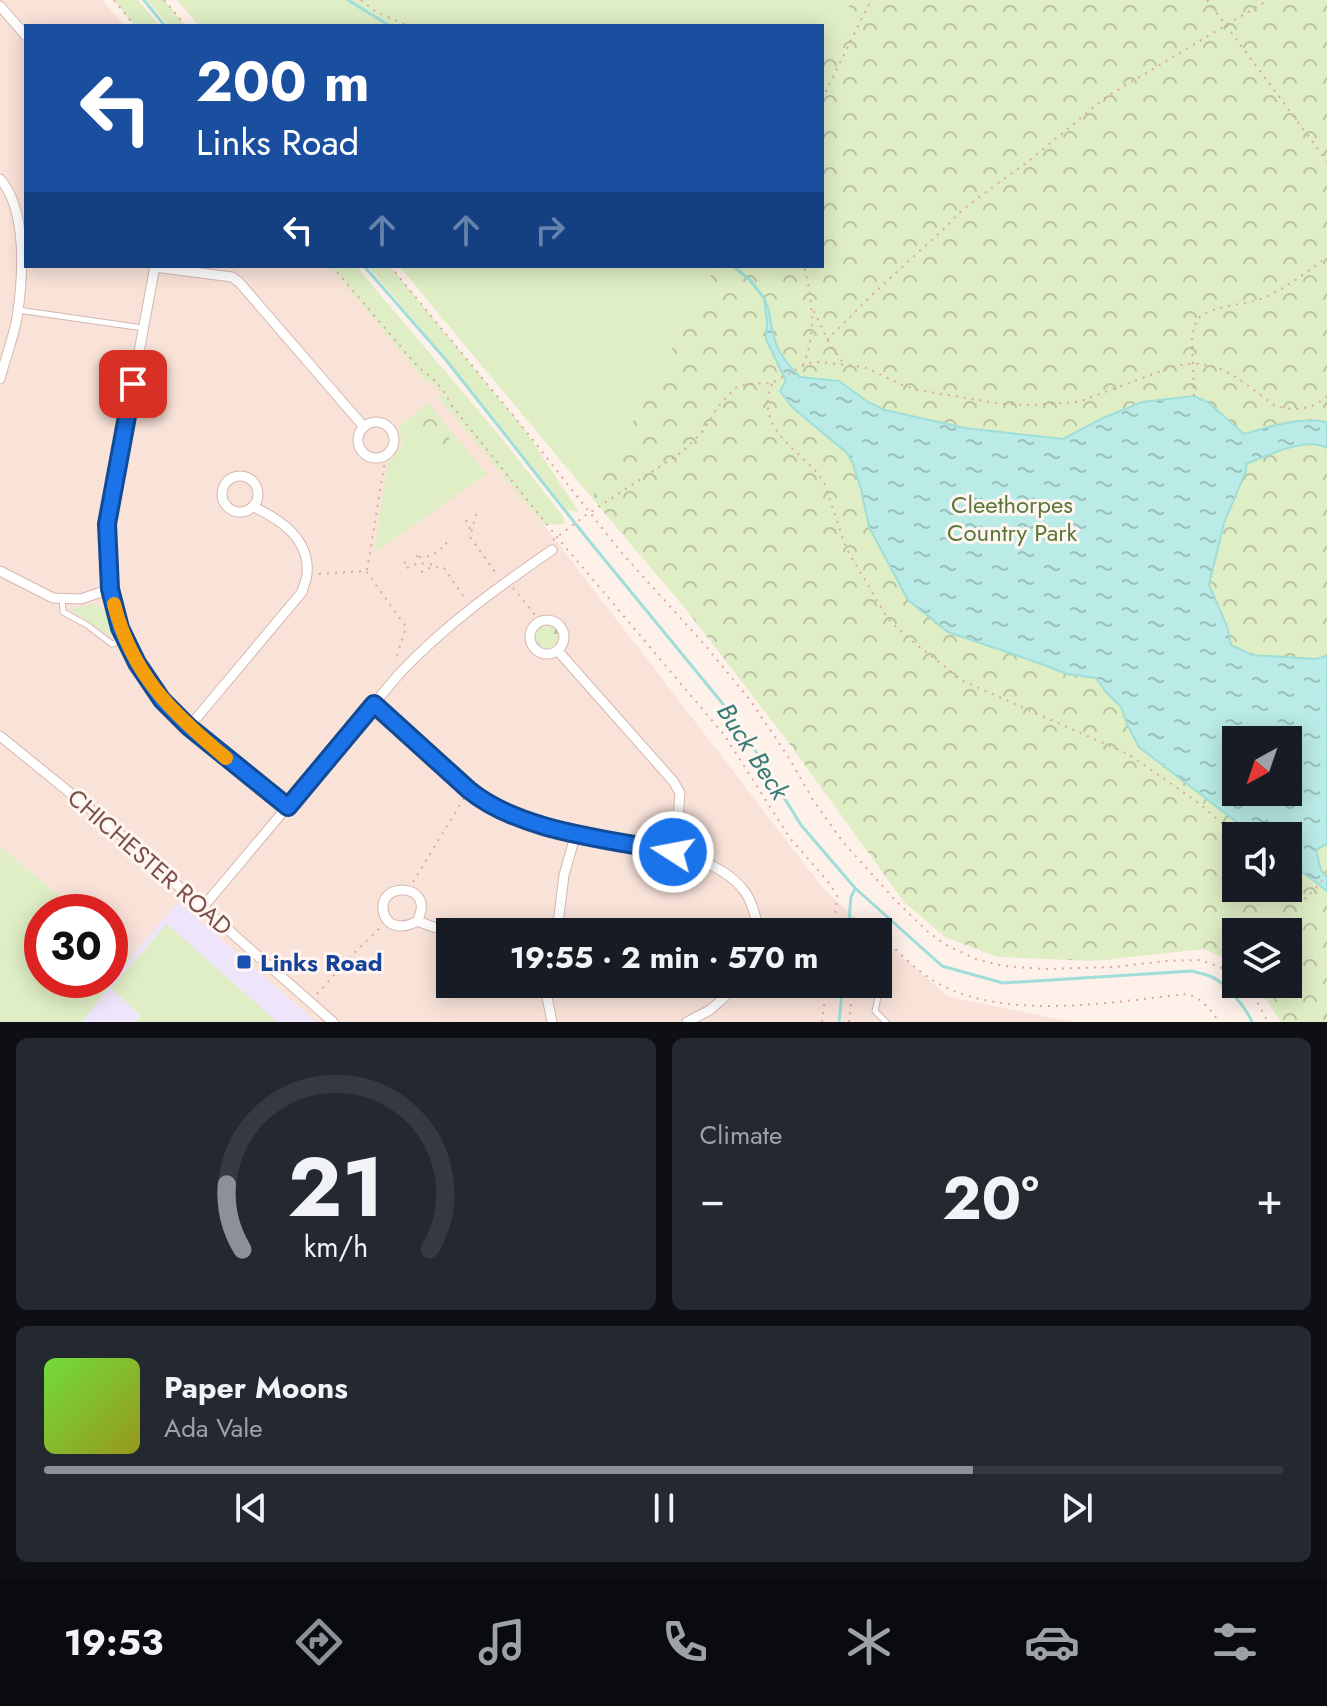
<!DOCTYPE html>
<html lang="en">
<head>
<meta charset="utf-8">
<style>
	body { margin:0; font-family:Jost,sans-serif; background:#242831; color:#f1f3f6; height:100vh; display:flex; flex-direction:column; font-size:30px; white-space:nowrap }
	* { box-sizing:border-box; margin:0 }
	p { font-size:26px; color:#9ea1a6 }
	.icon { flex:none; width:44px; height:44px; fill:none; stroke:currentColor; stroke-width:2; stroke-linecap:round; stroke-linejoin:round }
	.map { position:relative; height:1022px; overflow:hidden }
	.sheet { display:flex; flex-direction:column; gap:16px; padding:16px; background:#0d0f14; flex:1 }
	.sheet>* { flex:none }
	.banner { position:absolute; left:24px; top:24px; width:800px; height:244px; border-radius:0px; box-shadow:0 4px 20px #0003; background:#1a4fa0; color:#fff; overflow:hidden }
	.needle { width:52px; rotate:220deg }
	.fabs { position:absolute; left:1222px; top:726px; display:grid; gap:16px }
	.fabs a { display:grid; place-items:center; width:80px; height:80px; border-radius:0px; background:#171b24; box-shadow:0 4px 20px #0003; font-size:40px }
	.speed { position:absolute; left:24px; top:894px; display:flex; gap:16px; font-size:40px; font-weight:700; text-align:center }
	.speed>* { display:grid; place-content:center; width:104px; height:104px; border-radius:50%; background:#171b24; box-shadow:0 4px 20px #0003; line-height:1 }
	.speed .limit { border:12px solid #d22; background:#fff; color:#111 }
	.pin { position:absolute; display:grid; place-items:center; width:68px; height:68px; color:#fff; margin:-34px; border-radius:16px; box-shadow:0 4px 12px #0006 }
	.me { position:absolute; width:88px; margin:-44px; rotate:281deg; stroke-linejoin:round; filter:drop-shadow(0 0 6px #0008) }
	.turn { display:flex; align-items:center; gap:28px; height:168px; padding:0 40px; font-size:36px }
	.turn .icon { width:104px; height:104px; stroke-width:2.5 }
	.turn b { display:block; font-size:56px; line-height:68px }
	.lanes { display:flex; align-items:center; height:76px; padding:0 40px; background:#0003; justify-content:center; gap:40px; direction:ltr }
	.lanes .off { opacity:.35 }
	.big { font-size:60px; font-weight:700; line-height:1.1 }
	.sheet .tile { flex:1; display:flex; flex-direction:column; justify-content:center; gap:12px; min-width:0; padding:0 28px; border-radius:12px; background:#242831 }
	.sheet .dial { align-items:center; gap:0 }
	.dial svg { height:208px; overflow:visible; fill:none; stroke:#363941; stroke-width:7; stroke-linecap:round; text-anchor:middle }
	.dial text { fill:#f1f3f6; stroke:none }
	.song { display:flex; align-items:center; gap:24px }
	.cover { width:96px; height:96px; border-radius:12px; background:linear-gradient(135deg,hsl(100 70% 55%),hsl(60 70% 35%)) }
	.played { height:8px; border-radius:4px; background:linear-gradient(90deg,#8c9099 75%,#363941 75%) }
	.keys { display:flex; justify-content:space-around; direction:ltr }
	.heat { display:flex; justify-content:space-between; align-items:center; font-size:44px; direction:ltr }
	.sheet .tiles { flex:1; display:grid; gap:16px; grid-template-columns:1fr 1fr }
	.tile:last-child { grid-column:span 2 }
	.trip { position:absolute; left:436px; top:918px; width:456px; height:80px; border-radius:0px; background:#171b24; box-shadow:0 4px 20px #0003; font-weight:700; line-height:80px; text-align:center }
	.menu { display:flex; height:128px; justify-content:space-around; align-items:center; background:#090b0e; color:#9ea1a6 }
	.menu .icon { width:56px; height:56px }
	.menu .current { color:#8c9099 }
	.menu b { font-size:36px; color:#f1f3f6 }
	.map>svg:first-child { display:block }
	.residential { fill:#f9e3d9 }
	.education { fill:#eee5fb }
	.green { fill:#dfeec5 }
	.forest { fill:url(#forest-firs) }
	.park { fill:url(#park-crowns); fill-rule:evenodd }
	.water { fill:url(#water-ripples); stroke:#9fded9; stroke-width:2; fill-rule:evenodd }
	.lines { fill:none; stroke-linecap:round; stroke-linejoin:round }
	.stream { stroke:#9fded9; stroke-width:3 }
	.service-casing { stroke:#d5b7af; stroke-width:7 }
	.minor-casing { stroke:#d5b7af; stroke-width:11 }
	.path { stroke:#dda99f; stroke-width:2; stroke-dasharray:2 6; stroke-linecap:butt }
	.service { stroke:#fff; stroke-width:5 }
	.minor { stroke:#fff; stroke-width:9 }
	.route-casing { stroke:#114b97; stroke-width:20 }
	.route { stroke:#1a73e8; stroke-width:14 }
	.slow { stroke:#f59e0b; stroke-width:14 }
	.transit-dot { fill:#1a4fb4; stroke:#fff6f1; stroke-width:3 }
	.labels { text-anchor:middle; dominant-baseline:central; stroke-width:6; stroke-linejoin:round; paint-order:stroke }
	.park-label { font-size:24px; fill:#5a773a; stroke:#fff6f1 }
	.street-label { font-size:24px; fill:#7c4f49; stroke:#fff6f1 }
	.transit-label { font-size:24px; font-weight:bold; fill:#164399; stroke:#fff6f1; text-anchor:start }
	.water-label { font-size:26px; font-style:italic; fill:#387b76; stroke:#fff6f1 }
</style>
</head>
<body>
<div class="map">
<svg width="1327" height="1022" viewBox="0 0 1327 1022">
	<defs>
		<pattern id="forest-firs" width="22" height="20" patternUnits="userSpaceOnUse" patternTransform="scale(2)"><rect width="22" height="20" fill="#dfeec5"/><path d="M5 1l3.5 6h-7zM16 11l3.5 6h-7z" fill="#bac3a2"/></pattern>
		<pattern id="park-crowns" width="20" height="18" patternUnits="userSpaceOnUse" patternTransform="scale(2)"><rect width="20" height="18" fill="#dfeec5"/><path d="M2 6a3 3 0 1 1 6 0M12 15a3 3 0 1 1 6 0" fill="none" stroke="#bac3a2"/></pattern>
		<pattern id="water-ripples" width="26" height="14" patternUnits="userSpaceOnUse" patternTransform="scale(2)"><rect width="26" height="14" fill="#baebe6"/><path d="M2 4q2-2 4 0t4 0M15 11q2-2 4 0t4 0" fill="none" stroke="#9cc1bc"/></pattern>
	</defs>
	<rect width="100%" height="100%" fill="#fef1e9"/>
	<!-- residential -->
	<polygon class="residential" points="0,0 102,0 125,26 26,26 26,266 330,266 424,380 433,383 443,394 440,398 544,525 826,892 873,932 450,932 450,984 878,984 878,936 949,997 1074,1022 316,1022 178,902 131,957 110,939 110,912 78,912 0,846"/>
	<!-- education -->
	<polygon class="education" points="178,902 316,1022 82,1022 131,957"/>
	<!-- green -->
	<g class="green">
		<polygon points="114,0 138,0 160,26 135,26"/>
		<polygon points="147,0 164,0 186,26 169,26"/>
		<polygon points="177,0 852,0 822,64 822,26 199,26"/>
		<polygon points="330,266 356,266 499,435 563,516 565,524 544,525 439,398 442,394 433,383 424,380"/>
		<polygon points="368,266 390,266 525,430 579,512 567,510 428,337"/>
		<polygon points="399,266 716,266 592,498"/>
		<polygon points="428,403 487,474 374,553 388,462 397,453 403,444 398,427"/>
		<path d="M 92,604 C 107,605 109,624 113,636 L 111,637 L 70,609 Z"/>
		<polygon points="0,846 78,912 42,912 42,980 110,980 110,939 131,957 82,1022 0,1022"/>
		<polygon points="167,924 277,1022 136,1022 141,1016 111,988"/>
	</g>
	<!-- forest -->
	<circle class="forest" cx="547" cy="636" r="12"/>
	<!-- park -->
	<g class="park">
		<path d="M 852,0 L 1327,0 L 1327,1022 L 1281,1022 L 1256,984 L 1288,984 L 1288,932 L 1236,932 L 1236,964 L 1204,949 L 1094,961 L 997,957 L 945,937 L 904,902 L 786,739 L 688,612 L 592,498 L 716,266 L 822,266 L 822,64 ZM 1236,740 L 1288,740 L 1288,792 L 1236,792 ZM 1236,836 L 1288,836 L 1288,888 L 1236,888 Z"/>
		<polygon points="430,414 454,444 441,454 417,424"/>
	</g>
	<!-- water -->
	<path class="water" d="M 764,298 C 771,310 770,324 774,337 C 778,354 789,365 800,377 L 839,381 L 868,402 L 885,410 L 965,428 L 1063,439 L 1103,418 L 1142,402 L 1194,396 L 1208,402 L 1244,434 C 1271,426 1299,417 1327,422 L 1327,448 C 1306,436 1267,456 1246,464 L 1246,471 L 1224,523 L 1209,585 L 1227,626 L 1231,645 L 1252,655 L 1316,659 L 1327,656 L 1327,844 L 1316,850 L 1321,870 L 1327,877 L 1327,891 L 1288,861 L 1288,836 L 1255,836 L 1139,747 L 1127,724 L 1121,707 L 1106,692 L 1096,678 L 1067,674 L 1033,661 L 948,632 L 908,600 L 869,527 L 861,489 L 853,464 L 847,453 L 792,407 L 780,391 L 786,381 L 766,339 L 767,321 ZM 1236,740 L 1288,740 L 1288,792 L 1236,792 Z"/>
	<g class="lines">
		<!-- stream -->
		<g class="stream">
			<polyline points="144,0 165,26"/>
			<polyline points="348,0 390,26"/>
			<path d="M 364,266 L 446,360 L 586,537 L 737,721 L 801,825 L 855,888 L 942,966 L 1003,983 L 1192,971 C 1198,973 1206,974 1212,977 C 1226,983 1246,1008 1252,1022"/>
			<polyline points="733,266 750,280 764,298"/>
			<polyline points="848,932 851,897 855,889"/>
			<polyline points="839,1022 843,984"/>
		</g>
		<!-- service casing -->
		<g class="service-casing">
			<g id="service">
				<polyline points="18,310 143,328"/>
				<polyline points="62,598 63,612 87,625 112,644 125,640"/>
				<polyline points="879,992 875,1011 886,1022"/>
			</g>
		</g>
		<!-- minor casing -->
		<g class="minor-casing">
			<g id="minor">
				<polyline points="0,6 26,36"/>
				<path d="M 0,179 C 28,211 23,278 17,318 C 13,339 5,359 0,379"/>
				<polyline points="155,266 107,524 110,589 120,628 137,663 162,700 189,727 288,807"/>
				<polyline points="155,267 232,277 239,282 364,427"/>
				<circle cx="376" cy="440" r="18"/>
				<circle cx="240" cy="494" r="18"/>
				<polyline points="0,571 53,598 81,599 110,589"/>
				<circle cx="547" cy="637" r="17"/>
				<polyline points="558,651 673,781 680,793 678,818 673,852"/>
				<path d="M 374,704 L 469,790 C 500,815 537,825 575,833 C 624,844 714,848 745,892 C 753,903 756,919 759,932"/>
				<path d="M 189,727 L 302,592 C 303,587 307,579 307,574 C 310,539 281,520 254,507"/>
				<polyline points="0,736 101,818 333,1022"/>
				<path d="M 203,907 L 399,674 C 445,625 497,588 552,550"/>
				<path d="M 417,921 C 438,882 374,880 384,914 C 389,929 406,928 417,921 L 450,933"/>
				<polyline points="557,932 564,875 576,833"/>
				<polyline points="549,984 547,997 552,1022"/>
				<polyline points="687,1022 710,1010 739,984"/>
			</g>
		</g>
		<!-- path -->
		<g class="path">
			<polyline points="114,0 135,26"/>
			<polyline points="164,0 186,26"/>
			<polyline points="361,0 376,12 409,26"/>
			<polyline points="1207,0 1327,161"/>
			<polyline points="822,99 871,0"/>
			<path d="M 332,266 L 418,367 C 434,378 443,388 452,406 L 557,537 L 725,736 L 790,838 L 830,884 L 837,896 L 833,932"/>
			<polyline points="390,266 525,430 620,551 704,644 750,700 789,758 813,800 843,842 897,902 927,931 946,945 976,959 1003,966 1044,969 1116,967 1165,961 1200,960 1220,967 1236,978"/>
			<polyline points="814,311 829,343 844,364"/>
			<polyline points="827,340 874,293 948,225 959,213 975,200 1030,160 1106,97 1268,0"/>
			<path d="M 803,365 C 817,334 812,297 804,266"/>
			<path d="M 772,384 C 753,431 803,450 824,482 L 844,542 L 849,553 L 888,619 L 907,637 L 963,681 L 1128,754 L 1196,801 L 1237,836"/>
			<path d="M 1194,396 L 1192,335 L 1197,319 C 1216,303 1242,307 1263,298 C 1286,288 1307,272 1327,257"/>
			<polyline points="476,514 470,537 498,576"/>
			<polyline points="466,520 471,531"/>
			<path d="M 553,540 L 586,515 L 682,452 L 703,431 L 717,408 L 735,388 L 746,384 L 772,383 L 808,363 L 820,362 L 864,367 L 903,385 L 918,390 L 1002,404 L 1032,405 L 1078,402 L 1175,366 C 1220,356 1241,382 1274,405 C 1293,412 1312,410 1327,396"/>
			<polyline points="417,555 419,562"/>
			<path d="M 419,557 C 432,558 437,552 447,544 L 443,539"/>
			<polyline points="404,562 410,565"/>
			<polyline points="407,568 419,563 435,565"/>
			<polyline points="367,570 386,455"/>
			<polyline points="421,572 432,567 444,568 466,600"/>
			<polyline points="319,574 366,571 406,627 395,662"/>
			<polyline points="513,588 540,621"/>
			<polyline points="413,882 464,798"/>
			<path d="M 1284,888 C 1291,895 1297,901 1307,898 L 1327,875"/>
			<polyline points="857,932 857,930 869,926 877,932"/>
			<path d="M 878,933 C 896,949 914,969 934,981 C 1002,1022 1111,1002 1187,994 C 1203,999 1210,1009 1219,1022"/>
			<polyline points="1243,984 1254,996 1268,1022"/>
			<polyline points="317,994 352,955 381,927"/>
			<polyline points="822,1022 827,984"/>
			<polyline points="849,1022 853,984"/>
		</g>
		<!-- service -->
		<use href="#service" class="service"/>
		<!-- minor -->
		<use href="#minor" class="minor"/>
	</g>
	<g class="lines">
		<!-- route casing -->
		<g class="route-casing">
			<path id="route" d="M 133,384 L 107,524 L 110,589 L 120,628 L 137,663 L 162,700 L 189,727 L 288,807 L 374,704 L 469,790 C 520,832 609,839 673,852"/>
		</g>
		<!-- route -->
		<use href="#route" class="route"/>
		<!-- slow -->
		<path class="slow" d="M 114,604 C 132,675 172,713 226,758"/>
	</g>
	<!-- markers -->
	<rect class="transit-dot" x="236" y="954" width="16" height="16" rx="4"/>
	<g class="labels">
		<!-- park labels -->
		<g class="park-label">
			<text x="1012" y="504">Cleethorpes<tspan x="1012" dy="28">Country Park</tspan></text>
		</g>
		<!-- street labels -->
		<g class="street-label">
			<text transform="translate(150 862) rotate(41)">CHICHESTER ROAD</text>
		</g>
		<!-- transit labels -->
		<g class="transit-label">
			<text x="260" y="962">Links Road</text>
		</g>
		<!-- water labels -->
		<g class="water-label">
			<text transform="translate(753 751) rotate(57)">Buck Beck</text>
		</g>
	</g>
</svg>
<div class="fabs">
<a><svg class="needle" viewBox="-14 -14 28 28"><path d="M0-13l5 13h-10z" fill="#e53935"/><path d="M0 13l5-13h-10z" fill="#9ea1a6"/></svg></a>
<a><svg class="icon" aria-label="sound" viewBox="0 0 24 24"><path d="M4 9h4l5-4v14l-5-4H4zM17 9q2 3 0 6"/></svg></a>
<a><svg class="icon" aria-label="layers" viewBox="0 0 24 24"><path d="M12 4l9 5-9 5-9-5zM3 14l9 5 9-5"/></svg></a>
</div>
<div class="speed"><div class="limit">30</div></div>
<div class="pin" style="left:133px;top:384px;background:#d93025"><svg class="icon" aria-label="arrive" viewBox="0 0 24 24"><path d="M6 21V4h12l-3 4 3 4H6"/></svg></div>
<svg class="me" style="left:673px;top:852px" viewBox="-20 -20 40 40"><circle r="17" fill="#1a73e8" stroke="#fff" stroke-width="3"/><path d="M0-11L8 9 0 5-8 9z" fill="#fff"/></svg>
<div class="trip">19:55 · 2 min · 570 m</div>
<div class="banner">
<div class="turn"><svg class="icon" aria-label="left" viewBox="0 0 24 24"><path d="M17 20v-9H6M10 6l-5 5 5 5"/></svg><div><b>200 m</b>Links Road</div></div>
<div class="lanes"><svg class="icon" aria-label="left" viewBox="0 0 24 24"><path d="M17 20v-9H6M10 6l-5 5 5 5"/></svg><svg class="icon off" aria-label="ahead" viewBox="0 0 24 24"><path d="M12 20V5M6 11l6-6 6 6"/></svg><svg class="icon off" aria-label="ahead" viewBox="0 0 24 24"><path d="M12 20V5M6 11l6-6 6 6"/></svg><svg class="icon off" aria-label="right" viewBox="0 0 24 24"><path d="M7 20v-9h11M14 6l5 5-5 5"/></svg></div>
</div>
</div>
<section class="sheet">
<div class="tiles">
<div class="tile dial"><svg viewBox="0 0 100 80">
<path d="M14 69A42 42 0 1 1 86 69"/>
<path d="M14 69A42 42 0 0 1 8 44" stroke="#8c9099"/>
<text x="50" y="56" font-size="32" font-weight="700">21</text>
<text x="50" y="72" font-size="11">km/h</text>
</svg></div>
<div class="tile"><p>Climate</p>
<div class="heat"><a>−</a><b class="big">20°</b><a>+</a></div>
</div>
<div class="tile">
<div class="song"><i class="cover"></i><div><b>Paper Moons</b><p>Ada Vale</p></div></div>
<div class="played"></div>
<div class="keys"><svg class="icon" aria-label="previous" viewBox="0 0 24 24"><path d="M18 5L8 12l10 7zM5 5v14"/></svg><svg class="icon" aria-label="pause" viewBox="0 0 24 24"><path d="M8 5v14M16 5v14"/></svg><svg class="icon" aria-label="next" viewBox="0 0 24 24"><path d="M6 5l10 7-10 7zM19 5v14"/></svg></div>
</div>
</div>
</section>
<nav class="menu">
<b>19:53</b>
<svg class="icon current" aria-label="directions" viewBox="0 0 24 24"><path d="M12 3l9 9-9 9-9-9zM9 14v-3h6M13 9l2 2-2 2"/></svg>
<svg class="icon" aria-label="music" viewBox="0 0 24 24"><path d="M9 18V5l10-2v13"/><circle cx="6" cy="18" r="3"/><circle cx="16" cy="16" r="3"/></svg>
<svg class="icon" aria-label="phone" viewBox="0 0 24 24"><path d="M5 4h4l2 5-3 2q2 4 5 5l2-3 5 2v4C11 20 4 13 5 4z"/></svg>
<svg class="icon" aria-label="climate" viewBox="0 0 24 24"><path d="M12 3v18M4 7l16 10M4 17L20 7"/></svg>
<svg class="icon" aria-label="car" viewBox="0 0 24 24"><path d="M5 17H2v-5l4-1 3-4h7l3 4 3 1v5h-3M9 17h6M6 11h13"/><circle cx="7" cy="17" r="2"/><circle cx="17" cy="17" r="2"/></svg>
<svg class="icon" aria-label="filters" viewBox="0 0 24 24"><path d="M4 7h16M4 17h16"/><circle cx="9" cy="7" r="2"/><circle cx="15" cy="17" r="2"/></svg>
</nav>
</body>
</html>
